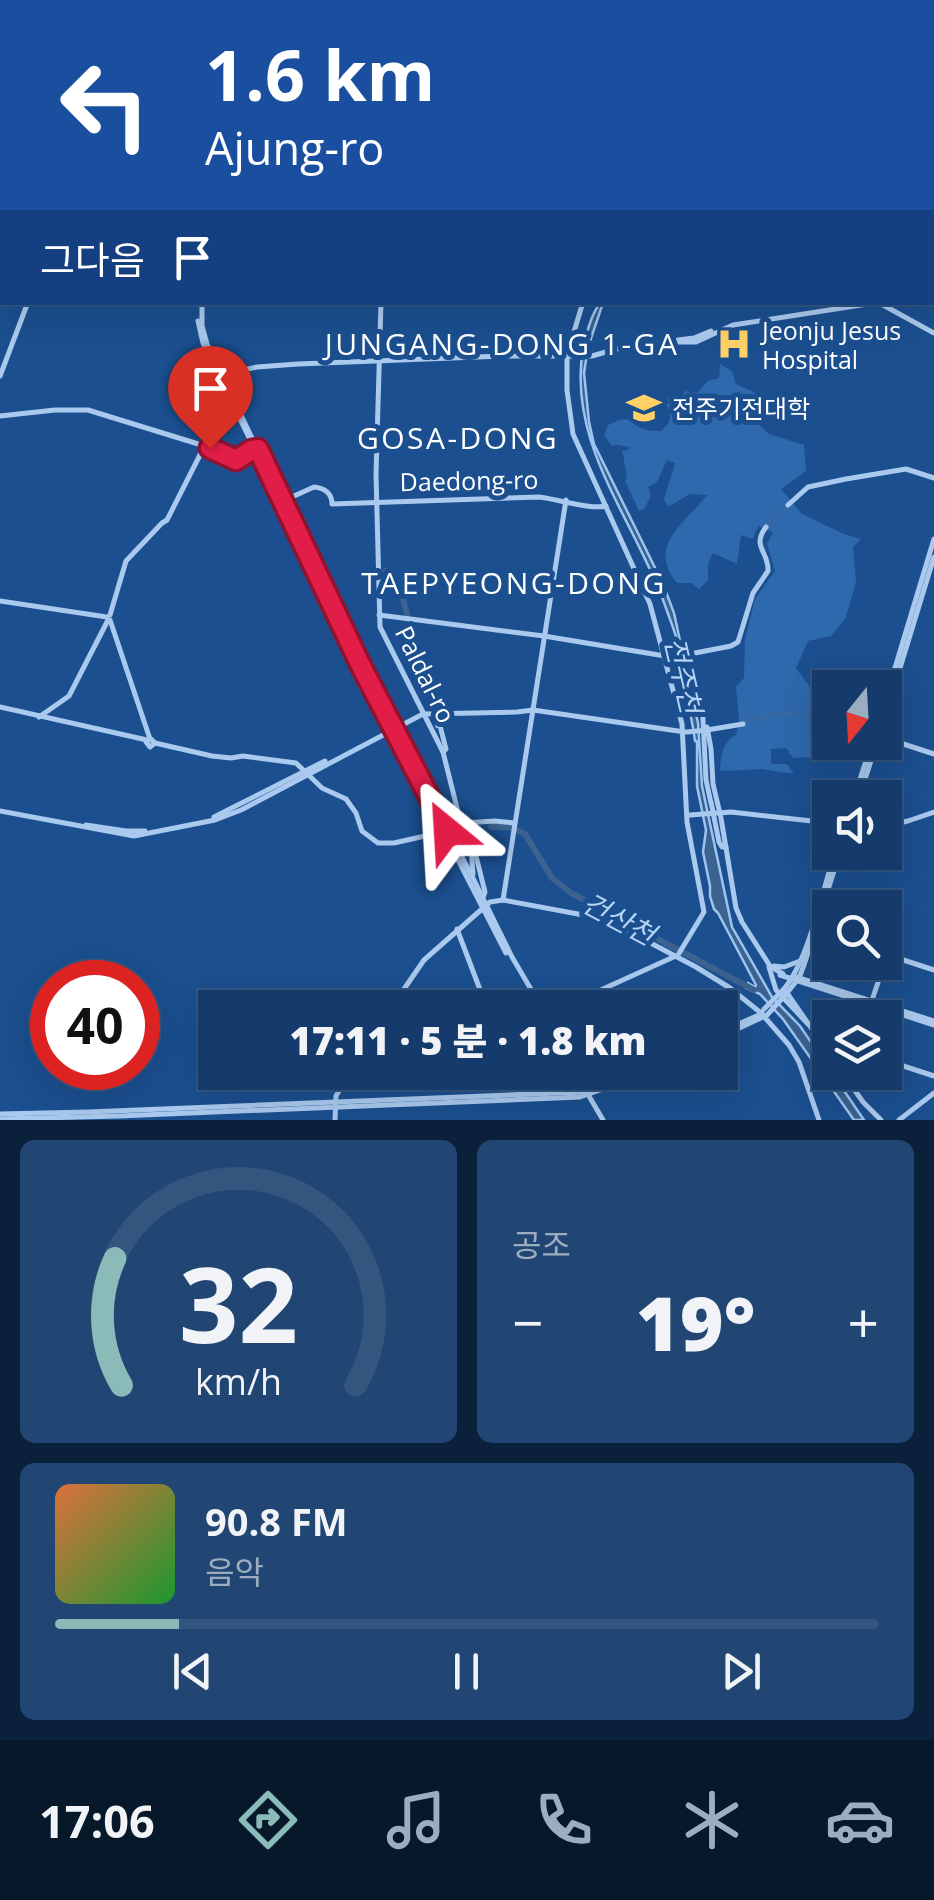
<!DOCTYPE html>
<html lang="ko">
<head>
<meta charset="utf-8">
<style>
	body { margin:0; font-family:"Open Sans","Noto Sans KR",sans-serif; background:#214673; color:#f1f3f6; height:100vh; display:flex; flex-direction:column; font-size:38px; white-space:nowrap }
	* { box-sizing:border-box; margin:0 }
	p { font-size:32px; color:#9dadc1 }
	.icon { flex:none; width:55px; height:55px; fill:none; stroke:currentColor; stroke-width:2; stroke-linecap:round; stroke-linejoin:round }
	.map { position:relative; height:1120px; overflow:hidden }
	.drawer { display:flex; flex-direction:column; gap:20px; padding:20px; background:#0b203b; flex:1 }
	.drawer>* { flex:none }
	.banner { position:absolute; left:0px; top:0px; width:935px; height:305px; box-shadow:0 10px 40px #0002,0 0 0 2px #33557e; background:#1a4fa0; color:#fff; overflow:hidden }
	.needle { width:65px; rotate:198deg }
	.tools { position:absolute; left:812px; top:670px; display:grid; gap:20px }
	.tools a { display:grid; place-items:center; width:90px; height:90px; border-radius:0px; background:#143b6b; box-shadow:0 10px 40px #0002,0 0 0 2px #33557e; font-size:50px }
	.speed { position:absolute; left:30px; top:960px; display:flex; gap:20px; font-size:50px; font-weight:700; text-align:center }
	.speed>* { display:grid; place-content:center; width:130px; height:130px; border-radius:50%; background:#143b6b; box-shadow:0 10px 40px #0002,0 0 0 2px #33557e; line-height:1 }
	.speed .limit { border:15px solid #d22; background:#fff; color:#111 }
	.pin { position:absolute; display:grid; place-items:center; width:85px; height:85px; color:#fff; margin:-102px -42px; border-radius:50% 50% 50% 0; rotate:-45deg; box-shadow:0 0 10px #0007 }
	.pin .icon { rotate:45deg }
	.me { position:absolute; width:110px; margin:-55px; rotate:333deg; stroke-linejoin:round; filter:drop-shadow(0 0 8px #0008) }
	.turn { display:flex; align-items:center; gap:35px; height:210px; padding:0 40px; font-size:45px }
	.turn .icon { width:130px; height:130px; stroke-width:2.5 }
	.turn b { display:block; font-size:70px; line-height:85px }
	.then { display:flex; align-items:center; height:95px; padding:0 40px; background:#0003; gap:20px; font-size:38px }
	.big { font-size:75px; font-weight:800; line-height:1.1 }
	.drawer .card { flex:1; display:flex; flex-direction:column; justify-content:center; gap:15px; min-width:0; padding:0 35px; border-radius:15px; background:#214673 }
	.drawer .dial { align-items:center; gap:0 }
	.dial svg { height:260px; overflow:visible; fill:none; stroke:#33557e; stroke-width:7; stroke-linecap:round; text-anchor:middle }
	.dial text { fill:#f1f3f6; stroke:none }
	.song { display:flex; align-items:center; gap:30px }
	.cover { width:120px; height:120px; border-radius:15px; background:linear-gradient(135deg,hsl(20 70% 55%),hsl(130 70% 35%)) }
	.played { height:10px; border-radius:5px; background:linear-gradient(90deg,#8bbbb9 15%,#33557e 15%) }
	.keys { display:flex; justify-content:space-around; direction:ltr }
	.heat { display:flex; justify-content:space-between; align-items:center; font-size:55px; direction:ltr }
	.drawer .tiles { flex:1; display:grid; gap:20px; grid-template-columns:1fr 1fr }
	.card:last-child { grid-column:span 2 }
	.trip { position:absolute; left:198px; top:990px; width:540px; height:100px; border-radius:0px; background:#143b6b; box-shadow:0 10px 40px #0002,0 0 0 2px #33557e; font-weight:800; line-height:100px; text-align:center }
	.tab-bar { display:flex; height:160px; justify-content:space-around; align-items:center; background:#08182b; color:#9dadc1 }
	.tab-bar .icon { width:70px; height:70px }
	.tab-bar .selected { color:#8bbbb9 }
	.tab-bar b { font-size:45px; color:#f1f3f6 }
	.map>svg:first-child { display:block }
	.green { fill:#2e69ad }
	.water { fill:#3c6290; stroke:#9cc4f0; stroke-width:2.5 }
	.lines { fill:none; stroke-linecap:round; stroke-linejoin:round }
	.stream { stroke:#9cc4f0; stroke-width:2.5 }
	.river { stroke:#3c6290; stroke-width:6 }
	.minor-tunnel { stroke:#3d69a0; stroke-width:5; stroke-dasharray:5 2.5; stroke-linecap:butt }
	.minor { stroke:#a9c9ee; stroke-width:5 }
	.minor-bridge { stroke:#a9c9ee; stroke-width:5 }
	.route-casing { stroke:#92132f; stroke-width:25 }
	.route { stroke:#e11d48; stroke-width:18 }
	.labels { text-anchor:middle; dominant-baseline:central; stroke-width:10; stroke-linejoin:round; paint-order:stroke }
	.poi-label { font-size:25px; fill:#fff; stroke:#1b4f8f; text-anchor:start }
	.street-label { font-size:25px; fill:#fff; stroke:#1b4f8f }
	.water-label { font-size:28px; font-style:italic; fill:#b5d3f5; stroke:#1b4f8f }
	.quarter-label { font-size:30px; letter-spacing:2.5px; fill:#fff; stroke:#1b4f8f }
</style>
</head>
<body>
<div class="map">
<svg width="934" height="1120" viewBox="0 0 934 1120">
	<rect width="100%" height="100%" fill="#1b4f8f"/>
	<!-- green -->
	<path class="green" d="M 720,364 L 732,371 L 736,384 L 792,410 L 755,421 L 769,434 L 804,445 L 806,471 L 781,489 L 802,514 L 844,534 L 861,539 L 853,547 L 856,583 L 845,619 L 831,636 L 808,641 L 796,668 L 830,715 L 827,729 L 817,730 L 819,757 L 793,758 L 786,748 L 771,749 L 771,764 L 787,764 L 794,774 L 762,769 L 723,771 L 720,770 C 721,755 723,742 736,735 L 739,719 L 736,687 L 744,678 L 745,640 L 755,599 L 775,571 L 767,544 L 773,532 L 758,526 L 753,539 L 741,535 L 737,564 L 713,553 L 708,564 L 708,580 L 699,589 L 691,583 L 677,583 C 646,544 686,523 707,495 L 690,494 L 668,507 L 664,499 L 675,463 L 667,460 L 657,482 L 648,487 L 651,496 L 644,509 L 639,511 L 625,481 L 627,479 C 626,470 624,463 623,453 L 621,451 L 628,450 L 630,447 L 616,445 L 612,446 L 604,435 L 608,425 C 634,413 624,422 644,429 C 649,431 655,431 661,431 C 672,422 672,416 666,404 L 669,397 L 681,398 L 685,391 L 697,393 L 708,381 L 719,378 Z"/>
	<!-- water -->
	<path class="water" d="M 600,303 L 603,303 L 588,347 L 584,373 L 589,422 L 594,444 L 663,584 L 674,613 L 698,723 L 702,786 L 732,927 L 772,997 L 800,1026 L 864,1120 L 854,1120 L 783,1019 L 760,994 L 746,988 L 748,983 L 755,987 L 756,985 L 718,913 L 714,909 L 710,896 L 710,886 L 703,852 L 706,830 L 697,786 L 697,741 L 695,741 C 691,710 683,682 676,652 C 675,647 677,642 676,637 C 674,629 669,617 666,608 C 636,521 564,442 584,344 C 587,331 591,315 600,303 Z"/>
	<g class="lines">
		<!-- stream -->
		<g class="stream">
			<polyline points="201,2 201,0"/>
			<polyline points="421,663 421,664"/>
			<polyline points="434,718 437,727"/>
		</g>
		<!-- river -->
		<g class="river">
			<polyline points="385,571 398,584"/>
			<polyline points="401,591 407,614"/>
			<polyline points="410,624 421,663"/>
			<polyline points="491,827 509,827 525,834 552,878 571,893 754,990"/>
		</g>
		<!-- minor-tunnel -->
		<g class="minor-tunnel">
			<polyline points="766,527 788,505"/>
			<path d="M 743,721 C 772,716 801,708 830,717"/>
		</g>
		<!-- minor -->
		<g class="minor">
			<polyline points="108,0 109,2"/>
			<polyline points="425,2 425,0"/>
			<polyline points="792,2 795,0"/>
			<polyline points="932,153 934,153"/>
			<polyline points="202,302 202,326 207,344 361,666 472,876 512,957 542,1008"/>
			<polyline points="381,302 376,474 380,627 443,752 461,824 471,848 473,874"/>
			<polyline points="198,321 203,343 278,497"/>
			<polyline points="678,340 694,338 711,331"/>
			<polyline points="0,376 28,302"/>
			<polyline points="0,416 55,410 88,410 208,447 236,460 255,449"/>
			<path d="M 283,501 L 314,487 C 324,488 332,493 332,504 L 539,497 C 557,499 592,510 606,506"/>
			<polyline points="788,505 808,487 846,479 906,469 934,478"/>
			<polyline points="310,566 354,662 403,753"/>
			<polyline points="0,601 107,617"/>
			<polyline points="110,615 126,561 162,523 167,520 205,445 220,375 257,367 298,364 503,356 592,356 620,348 674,342 696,342 733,325 874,303 883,305 934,333"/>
			<path d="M 379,615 L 544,636 L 665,656 L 690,654 L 731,646 L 738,642 L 753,593 L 768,571 C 769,551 751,547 766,527"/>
			<polyline points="110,620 150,739"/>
			<polyline points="435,698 436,712"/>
			<polyline points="702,700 706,780 711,803"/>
			<polyline points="885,701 934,539"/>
			<polyline points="0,707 147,740"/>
			<polyline points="437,714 446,749 443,752"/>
			<polyline points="39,717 69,696 108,620"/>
			<polyline points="885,717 934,557"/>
			<polyline points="707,727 711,749 713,784 721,818 736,908 742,922 770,966 783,974"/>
			<polyline points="707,730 743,724"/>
			<polyline points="885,738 934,754"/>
			<polygon points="151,739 155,743 150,747 146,742"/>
			<polyline points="155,743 212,756 231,758 243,756 296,763 322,788 346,799 356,813 362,831 378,843 394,843 447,831"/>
			<polyline points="854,798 872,742"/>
			<polyline points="859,798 877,742"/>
			<polyline points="711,802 719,842 722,847 726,847"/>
			<polyline points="0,811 134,836 215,820 241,810 423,714 517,712 533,710 685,732"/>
			<polyline points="719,813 731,812 830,823"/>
			<polyline points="214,817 325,761"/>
			<polyline points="463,823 495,821 514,823"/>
			<polyline points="86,825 126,831 145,831"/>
			<polyline points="885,826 908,821 934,812"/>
			<polyline points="454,852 506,953"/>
			<polyline points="475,852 485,892 483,897"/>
			<polyline points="503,900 566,500"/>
			<polyline points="457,929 487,1008"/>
			<polyline points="814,930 830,936"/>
			<polyline points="885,954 934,970"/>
			<polyline points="774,966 784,967 800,961"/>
			<polyline points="769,967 776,990 808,1024"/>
			<polyline points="780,975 934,1025"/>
			<polyline points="796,977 934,1021"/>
			<path d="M 783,990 C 809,960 822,892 835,852"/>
			<polyline points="787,993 830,1055"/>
			<polyline points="786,994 799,978 804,965 840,852"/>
			<polyline points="872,1000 885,962"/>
			<polyline points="391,1008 424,960 490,902 503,900 605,919 696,967 730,988 761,1013 789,1045 799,1062 819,1120"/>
			<polyline points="561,1008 678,955 704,912 687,822 682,724 650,604 573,434 567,390 567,355 583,302"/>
			<polyline points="720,1032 759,1015 762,1012"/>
			<polyline points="720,1037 767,1015"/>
			<polyline points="885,1060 934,1076"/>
			<polyline points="511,1072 520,1095"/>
			<polyline points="575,1072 603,1120"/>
			<polyline points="842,1072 863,1102 881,1120"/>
			<polyline points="0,1114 88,1112 583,1092 628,1072"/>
			<polyline points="0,1119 119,1116 580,1097 600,1090 640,1072"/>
			<polyline points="335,1120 336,1096 350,1072"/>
			<polyline points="899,1120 934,1093"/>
		</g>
		<!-- minor-bridge -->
		<g class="minor-bridge">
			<polyline points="687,732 707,730"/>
			<polyline points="690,815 717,813"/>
			<polyline points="764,1009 783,990"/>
			<polyline points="768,1014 786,994"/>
		</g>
	</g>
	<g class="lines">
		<!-- route casing -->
		<g class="route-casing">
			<polyline id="route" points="210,448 236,460 252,450 258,449 361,666 447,831"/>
		</g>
		<!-- route -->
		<use href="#route" class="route"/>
	</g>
	<!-- icons -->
	<defs>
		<g id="hospital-bare" transform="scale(2.7)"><path d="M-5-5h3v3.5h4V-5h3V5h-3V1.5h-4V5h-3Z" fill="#ffd166" stroke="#1b4f8f" stroke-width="2.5" paint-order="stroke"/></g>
		<g id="university-bare" transform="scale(2.7)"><path d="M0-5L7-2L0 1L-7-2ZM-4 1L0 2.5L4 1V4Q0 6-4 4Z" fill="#ffd166" stroke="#1b4f8f" stroke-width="2.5" paint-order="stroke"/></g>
	</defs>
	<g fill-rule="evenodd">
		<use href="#hospital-bare" x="734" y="344"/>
		<use href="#university-bare" x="644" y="408"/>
	</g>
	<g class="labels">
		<!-- poi labels -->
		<g class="poi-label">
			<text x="762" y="330">Jeonju Jesus<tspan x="762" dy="29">Hospital</tspan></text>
			<text x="672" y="408">전주기전대학</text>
		</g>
		<!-- street labels -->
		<g class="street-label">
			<text transform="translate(469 480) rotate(-1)">Daedong-ro</text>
			<text transform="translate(426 674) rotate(64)">Paldal-ro</text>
		</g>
		<!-- water labels -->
		<g class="water-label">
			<text transform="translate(684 675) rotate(77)">전주천</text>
			<text transform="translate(619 918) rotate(28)">건산천</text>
		</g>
		<!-- quarter labels -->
		<g class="quarter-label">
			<text x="502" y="343">JUNGANG-DONG 1-GA</text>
			<text x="458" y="437">GOSA-DONG</text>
			<text x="514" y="582">TAEPYEONG-DONG</text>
		</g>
	</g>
</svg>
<div class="tools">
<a><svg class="needle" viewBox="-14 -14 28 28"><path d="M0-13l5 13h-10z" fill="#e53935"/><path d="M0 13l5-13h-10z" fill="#9dadc1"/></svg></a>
<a><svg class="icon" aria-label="sound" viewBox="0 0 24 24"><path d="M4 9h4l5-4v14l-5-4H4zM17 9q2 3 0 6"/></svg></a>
<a><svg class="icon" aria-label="search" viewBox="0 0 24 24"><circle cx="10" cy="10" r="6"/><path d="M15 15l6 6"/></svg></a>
<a><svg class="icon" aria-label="layers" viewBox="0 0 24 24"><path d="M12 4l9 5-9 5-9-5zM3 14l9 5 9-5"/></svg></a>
</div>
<div class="speed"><div class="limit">40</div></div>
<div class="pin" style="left:210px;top:448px;background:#d93025"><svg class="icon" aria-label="arrive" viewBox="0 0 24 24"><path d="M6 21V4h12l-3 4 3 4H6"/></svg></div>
<svg class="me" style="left:447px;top:831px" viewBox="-20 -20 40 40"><path d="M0-17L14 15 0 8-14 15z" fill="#e11d48" stroke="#fff" stroke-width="4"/></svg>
<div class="trip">17:11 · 5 분 · 1.8 km</div>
<div class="banner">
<div class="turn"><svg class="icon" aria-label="left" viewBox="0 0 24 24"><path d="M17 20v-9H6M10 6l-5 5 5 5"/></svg><div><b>1.6 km</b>Ajung-ro</div></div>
<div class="then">그다음<svg class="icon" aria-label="arrive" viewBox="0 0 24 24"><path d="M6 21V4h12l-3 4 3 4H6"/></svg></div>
</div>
</div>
<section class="drawer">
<div class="tiles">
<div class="card dial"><svg viewBox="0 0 100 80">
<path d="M14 69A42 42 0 1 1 86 69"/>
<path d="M14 69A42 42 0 0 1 12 30" stroke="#8bbbb9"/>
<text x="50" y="56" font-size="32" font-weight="700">32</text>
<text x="50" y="72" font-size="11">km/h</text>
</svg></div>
<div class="card"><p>공조</p>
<div class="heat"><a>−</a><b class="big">19°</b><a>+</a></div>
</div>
<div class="card">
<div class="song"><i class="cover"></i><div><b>90.8 FM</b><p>음악</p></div></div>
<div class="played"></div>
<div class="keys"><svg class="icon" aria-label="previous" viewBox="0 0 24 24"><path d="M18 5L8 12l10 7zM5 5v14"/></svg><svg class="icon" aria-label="pause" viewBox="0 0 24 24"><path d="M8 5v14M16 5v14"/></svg><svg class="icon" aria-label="next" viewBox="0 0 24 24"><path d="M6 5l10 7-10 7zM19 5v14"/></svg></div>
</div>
</div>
</section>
<nav class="tab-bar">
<b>17:06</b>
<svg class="icon selected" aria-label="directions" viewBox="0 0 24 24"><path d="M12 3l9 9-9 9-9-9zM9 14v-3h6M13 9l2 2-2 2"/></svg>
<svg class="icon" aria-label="music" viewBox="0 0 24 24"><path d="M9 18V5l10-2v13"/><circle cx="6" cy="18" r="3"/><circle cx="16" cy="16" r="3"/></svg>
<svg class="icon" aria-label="phone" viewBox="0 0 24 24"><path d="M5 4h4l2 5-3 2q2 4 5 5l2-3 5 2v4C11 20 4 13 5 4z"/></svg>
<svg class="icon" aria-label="climate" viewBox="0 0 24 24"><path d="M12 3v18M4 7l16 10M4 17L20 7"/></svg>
<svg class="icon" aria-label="car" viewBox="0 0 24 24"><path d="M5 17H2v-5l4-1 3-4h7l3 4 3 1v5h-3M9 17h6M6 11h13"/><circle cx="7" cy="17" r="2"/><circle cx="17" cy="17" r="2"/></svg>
</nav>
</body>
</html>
